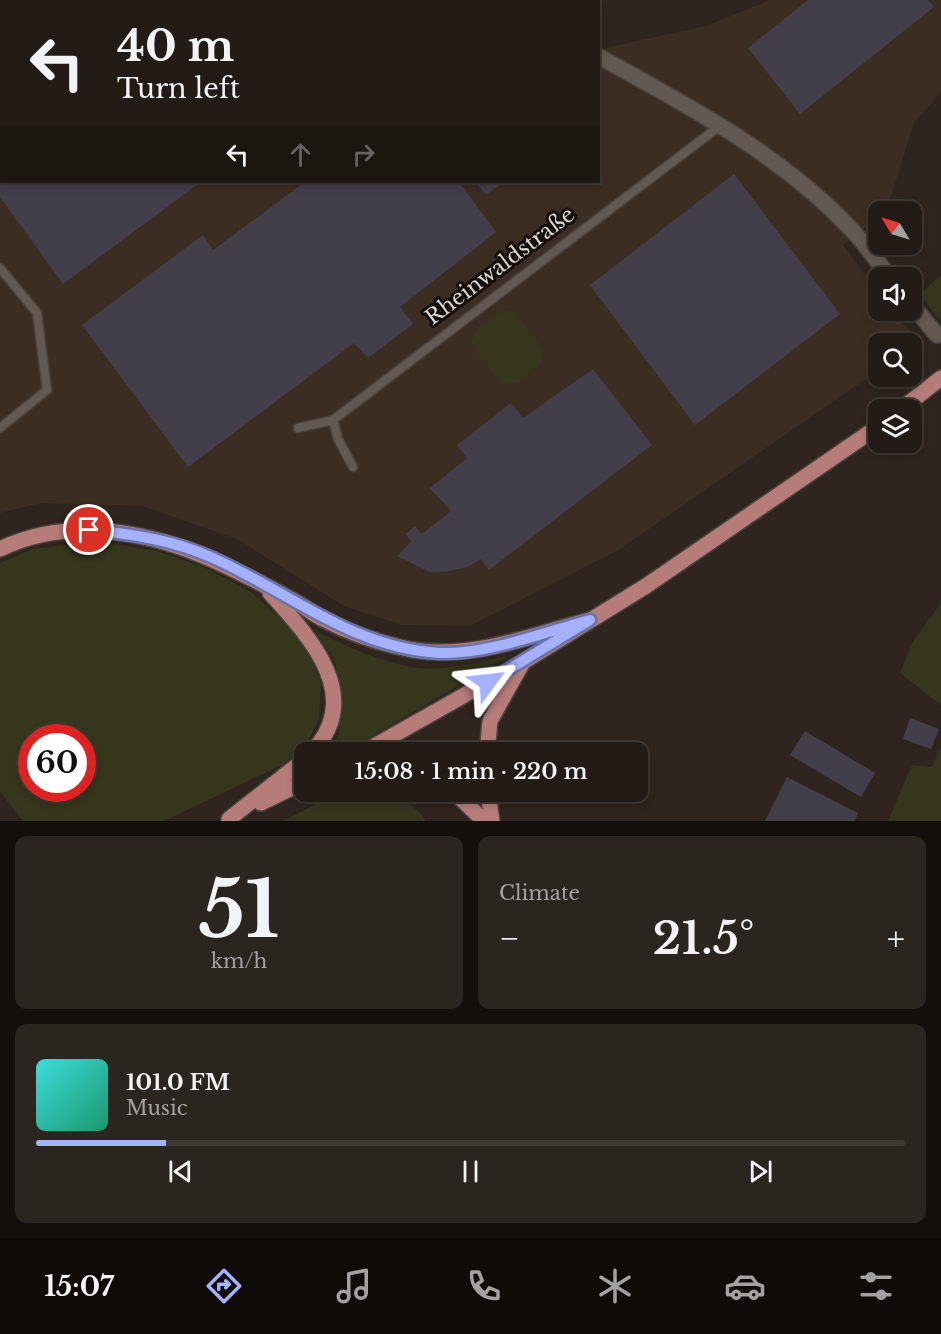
<!DOCTYPE html>
<html lang="en">
<head>
<meta charset="utf-8">
<style>
	body { margin:0; font-family:"Libre Baskerville",serif; background:#2b251f; color:#f1f3f6; height:100vh; display:flex; flex-direction:column; font-size:22px; white-space:nowrap }
	* { box-sizing:border-box; margin:0 }
	p { font-size:20px; color:#a3a1a1 }
	.icon { flex:none; width:33px; height:33px; fill:none; stroke:currentColor; stroke-width:2; stroke-linecap:round; stroke-linejoin:round }
	.map { position:relative; height:821px; overflow:hidden }
	.panel { display:flex; flex-direction:column; gap:15px; padding:15px; background:#130f0c; flex:1 }
	.panel>* { flex:none }
	.banner { position:absolute; left:0px; top:0px; width:600px; height:183px; box-shadow:0 3px 9px #0003,0 0 0 2px #403a35; background:#231c16; color:#f1f3f6; overflow:hidden }
	.needle { width:39px; rotate:308deg }
	.tools { position:absolute; left:868px; top:201px; display:grid; gap:12px }
	.tools a { display:grid; place-items:center; width:54px; height:54px; border-radius:12px; background:#231c16; box-shadow:0 3px 9px #0003,0 0 0 2px #403a35; font-size:30px }
	.speed { position:absolute; left:18px; top:724px; display:flex; gap:12px; font-size:30px; font-weight:700; text-align:center }
	.speed>* { display:grid; place-content:center; width:78px; height:78px; border-radius:50%; background:#231c16; box-shadow:0 3px 9px #0003,0 0 0 2px #403a35; line-height:1 }
	.speed .limit { border:9px solid #d22; background:#fff; color:#111 }
	.pin { position:absolute; display:grid; place-items:center; width:51px; height:51px; color:#fff; margin:-26px; border:3px solid #fff; border-radius:50%; box-shadow:0 2px 6px #0007 }
	.me { position:absolute; width:66px; margin:-33px; rotate:60deg; stroke-linejoin:round; filter:drop-shadow(0 0 4px #0008) }
	.turn { display:flex; align-items:center; gap:21px; height:126px; padding:0 18px; font-size:27px }
	.turn .icon { width:78px; height:78px; stroke-width:2.5 }
	.turn b { display:block; font-size:42px; line-height:51px }
	.lanes { display:flex; align-items:center; height:57px; padding:0 18px; background:#0003; justify-content:center; gap:30px; direction:ltr }
	.lanes .off { opacity:.35 }
	.big { font-size:45px; font-weight:600; line-height:1.1 }
	.panel .widget { flex:1; display:flex; flex-direction:column; justify-content:center; gap:9px; min-width:0; padding:0 21px; border-radius:12px; background:#2b251f }
	.panel .dial { align-items:center; gap:0 }
	.dial b { font-size:78px; line-height:1 }
	.song { display:flex; align-items:center; gap:18px }
	.cover { width:72px; height:72px; border-radius:9px; background:linear-gradient(135deg,hsl(180 70% 55%),hsl(160 70% 35%)) }
	.played { height:6px; border-radius:3px; background:linear-gradient(90deg,#a6b1fc 15%,#403a35 15%) }
	.keys { display:flex; justify-content:space-around; direction:ltr }
	.heat { display:flex; justify-content:space-between; align-items:center; font-size:33px; direction:ltr }
	.panel .tiles { flex:1; display:grid; gap:15px; grid-template-columns:1fr 1fr }
	.widget:last-child { grid-column:span 2 }
	.trip { position:absolute; left:294px; top:742px; width:354px; height:60px; border-radius:12px; background:#231c16; box-shadow:0 3px 9px #0003,0 0 0 2px #403a35; font-weight:600; line-height:60px; text-align:center }
	.tabs { display:flex; height:96px; justify-content:space-around; align-items:center; background:#0e0b09; color:#a3a1a1 }
	.tabs .icon { width:42px; height:42px }
	.tabs .current { color:#a6b1fc }
	.tabs b { font-size:27px; color:#f1f3f6 }
	.map>svg:first-child { display:block }
	.built { fill:#3c2d22 }
	.green { fill:#35361c; fill-rule:evenodd }
	.building { fill:#423f4b }
	.lines { fill:none; stroke-linecap:round; stroke-linejoin:round }
	.lane-casing { stroke:#4a423c; stroke-width:11 }
	.street-casing { stroke:#4a423c; stroke-width:18 }
	.primary-casing { stroke:#4a423c; stroke-width:18 }
	.lane { stroke:#645951; stroke-width:8 }
	.street { stroke:#645951; stroke-width:15 }
	.primary { stroke:#b67c7a; stroke-width:15 }
	.route-casing { stroke:#6c73a4; stroke-width:15 }
	.route { stroke:#a6b1fc; stroke-width:10 }
	.labels { text-anchor:middle; dominant-baseline:central; stroke-width:6; stroke-linejoin:round; paint-order:stroke }
	.street-label { font-size:21px; fill:#dcd5d1; stroke:#130f0c }
</style>
</head>
<body>
<div class="map">
<svg width="941" height="821" viewBox="0 0 941 821">
	<rect width="100%" height="100%" fill="#2f251e"/>
	<!-- built -->
	<polygon class="built" points="0,0 382,0 2,2 2,182 598,182 599,54 609,47 706,26 770,0 941,0 941,92 914,123 891,197 864,228 843,245 879,293 879,310 893,311 911,332 908,343 879,344 879,370 617,551 470,626 402,625 344,606 237,539 142,506 41,503 0,513"/>
	<!-- green -->
	<g class="green">
		<polygon points="941,275 941,322 920,294"/>
		<polygon points="503,310 514,311 544,350 542,362 518,383 501,384 471,344 475,331"/>
		<path d="M 84,543 L 110,543 L 157,551 L 204,567 L 251,592 L 295,632 L 308,652 L 321,683 L 319,719 L 305,747 L 282,765 L 164,821 L 23,821 L 0,792 L 0,563 L 33,549 ZM 32,738 L 82,738 L 82,789 L 32,789 Z"/>
		<polygon points="941,603 941,705 900,673 912,643"/>
		<path d="M 315,631 C 347,646 382,663 417,668 C 448,671 479,662 509,656 L 343,753 L 328,753 L 339,734 L 341,699 L 335,661 Z"/>
		<polygon points="941,746 941,821 888,821 912,765 932,767"/>
		<path d="M 340,792 C 375,792 403,789 426,821 L 283,821 Z"/>
	</g>
	<!-- building -->
	<g class="building">
		<polygon points="808,0 928,0 934,7 800,114 748,48"/>
		<polygon points="734,174 840,314 695,425 590,285"/>
		<polygon points="0,182 201,182 63,284 0,197"/>
		<polygon points="305,182 459,182 496,232 400,307 413,324 368,358 354,343 188,467 82,325 203,235 213,250"/>
		<polygon points="476,182 504,182 486,195"/>
		<polygon points="593,369 652,445 489,570 481,559 468,567 444,572 430,572 397,556 411,542 406,534 415,526 422,534 451,511 430,488 467,458 457,445 511,403 523,418"/>
		<polygon points="910,718 939,729 931,749 903,739"/>
		<polygon points="805,731 875,773 861,797 790,755"/>
		<polygon points="787,777 858,813 855,821 765,821"/>
	</g>
	<g class="lines">
		<!-- lane casing -->
		<g class="lane-casing">
			<g id="lane">
				<polyline points="0,268 37,313 47,390 0,428"/>
				<polyline points="899,319 909,310"/>
				<polyline points="333,420 338,439 353,467"/>
				<polyline points="298,428 333,420 721,125"/>
			</g>
		</g>
		<!-- street casing -->
		<g class="street-casing">
			<g id="street">
				<polyline points="428,0 436,2"/>
				<path d="M 598,56 C 688,106 779,153 850,228 C 865,243 877,261 890,278"/>
				<polyline points="912,305 937,335"/>
			</g>
		</g>
		<!-- primary casing -->
		<g class="primary-casing">
			<g id="primary">
				<polyline points="900,410 941,378"/>
				<path d="M 0,549 C 33,533 70,528 106,531 C 177,537 234,569 296,602 C 305,607 313,614 323,619 C 349,633 379,643 408,649 C 470,661 531,635 590,620"/>
				<path d="M 270,593 C 309,636 366,697 311,753"/>
				<polyline points="362,753 523,662 646,586 879,426"/>
				<polyline points="487,753 490,721 523,662"/>
				<polyline points="454,792 484,821"/>
				<polyline points="488,792 492,821"/>
				<polyline points="261,803 304,782"/>
				<polyline points="229,819 304,760"/>
			</g>
		</g>
		<!-- lane -->
		<use href="#lane" class="lane"/>
		<!-- street -->
		<use href="#street" class="street"/>
		<!-- primary -->
		<use href="#primary" class="primary"/>
	</g>
	<g class="lines">
		<!-- route casing -->
		<g class="route-casing">
			<path id="route" d="M 89,530 C 133,534 173,540 213,558 C 289,592 352,648 439,653 C 487,655 544,632 590,620 L 488,682"/>
		</g>
		<!-- route -->
		<use href="#route" class="route"/>
	</g>
	<g class="labels">
		<!-- street labels -->
		<g class="street-label">
			<text transform="translate(500 266) rotate(-37)">Rheinwaldstraße</text>
		</g>
	</g>
</svg>
<div class="tools">
<a><svg class="needle" viewBox="-14 -14 28 28"><path d="M0-13l5 13h-10z" fill="#e53935"/><path d="M0 13l5-13h-10z" fill="#a3a1a1"/></svg></a>
<a><svg class="icon" aria-label="sound" viewBox="0 0 24 24"><path d="M4 9h4l5-4v14l-5-4H4zM17 9q2 3 0 6"/></svg></a>
<a><svg class="icon" aria-label="search" viewBox="0 0 24 24"><circle cx="10" cy="10" r="6"/><path d="M15 15l6 6"/></svg></a>
<a><svg class="icon" aria-label="layers" viewBox="0 0 24 24"><path d="M12 4l9 5-9 5-9-5zM3 14l9 5 9-5"/></svg></a>
</div>
<div class="speed"><div class="limit">60</div></div>
<div class="pin" style="left:89px;top:530px;background:#d93025"><svg class="icon" aria-label="arrive" viewBox="0 0 24 24"><path d="M6 21V4h12l-3 4 3 4H6"/></svg></div>
<svg class="me" style="left:488px;top:682px" viewBox="-20 -20 40 40"><path d="M0-17L14 15 0 8-14 15z" fill="#a6b1fc" stroke="#fff" stroke-width="4"/></svg>
<div class="trip">15:08 · 1 min · 220 m</div>
<div class="banner">
<div class="turn"><svg class="icon" aria-label="left" viewBox="0 0 24 24"><path d="M17 20v-9H6M10 6l-5 5 5 5"/></svg><div><b>40 m</b>Turn left</div></div>
<div class="lanes"><svg class="icon" aria-label="left" viewBox="0 0 24 24"><path d="M17 20v-9H6M10 6l-5 5 5 5"/></svg><svg class="icon off" aria-label="ahead" viewBox="0 0 24 24"><path d="M12 20V5M6 11l6-6 6 6"/></svg><svg class="icon off" aria-label="right" viewBox="0 0 24 24"><path d="M7 20v-9h11M14 6l5 5-5 5"/></svg></div>
</div>
</div>
<section class="panel">
<div class="tiles">
<div class="widget dial"><b>51</b><p>km/h</p></div>
<div class="widget"><p>Climate</p>
<div class="heat"><a>−</a><b class="big">21.5°</b><a>+</a></div>
</div>
<div class="widget">
<div class="song"><i class="cover"></i><div><b>101.0 FM</b><p>Music</p></div></div>
<div class="played"></div>
<div class="keys"><svg class="icon" aria-label="previous" viewBox="0 0 24 24"><path d="M18 5L8 12l10 7zM5 5v14"/></svg><svg class="icon" aria-label="pause" viewBox="0 0 24 24"><path d="M8 5v14M16 5v14"/></svg><svg class="icon" aria-label="next" viewBox="0 0 24 24"><path d="M6 5l10 7-10 7zM19 5v14"/></svg></div>
</div>
</div>
</section>
<nav class="tabs">
<b>15:07</b>
<svg class="icon current" aria-label="directions" viewBox="0 0 24 24"><path d="M12 3l9 9-9 9-9-9zM9 14v-3h6M13 9l2 2-2 2"/></svg>
<svg class="icon" aria-label="music" viewBox="0 0 24 24"><path d="M9 18V5l10-2v13"/><circle cx="6" cy="18" r="3"/><circle cx="16" cy="16" r="3"/></svg>
<svg class="icon" aria-label="phone" viewBox="0 0 24 24"><path d="M5 4h4l2 5-3 2q2 4 5 5l2-3 5 2v4C11 20 4 13 5 4z"/></svg>
<svg class="icon" aria-label="climate" viewBox="0 0 24 24"><path d="M12 3v18M4 7l16 10M4 17L20 7"/></svg>
<svg class="icon" aria-label="car" viewBox="0 0 24 24"><path d="M5 17H2v-5l4-1 3-4h7l3 4 3 1v5h-3M9 17h6M6 11h13"/><circle cx="7" cy="17" r="2"/><circle cx="17" cy="17" r="2"/></svg>
<svg class="icon" aria-label="filters" viewBox="0 0 24 24"><path d="M4 7h16M4 17h16"/><circle cx="9" cy="7" r="2"/><circle cx="15" cy="17" r="2"/></svg>
</nav>
</body>
</html>
